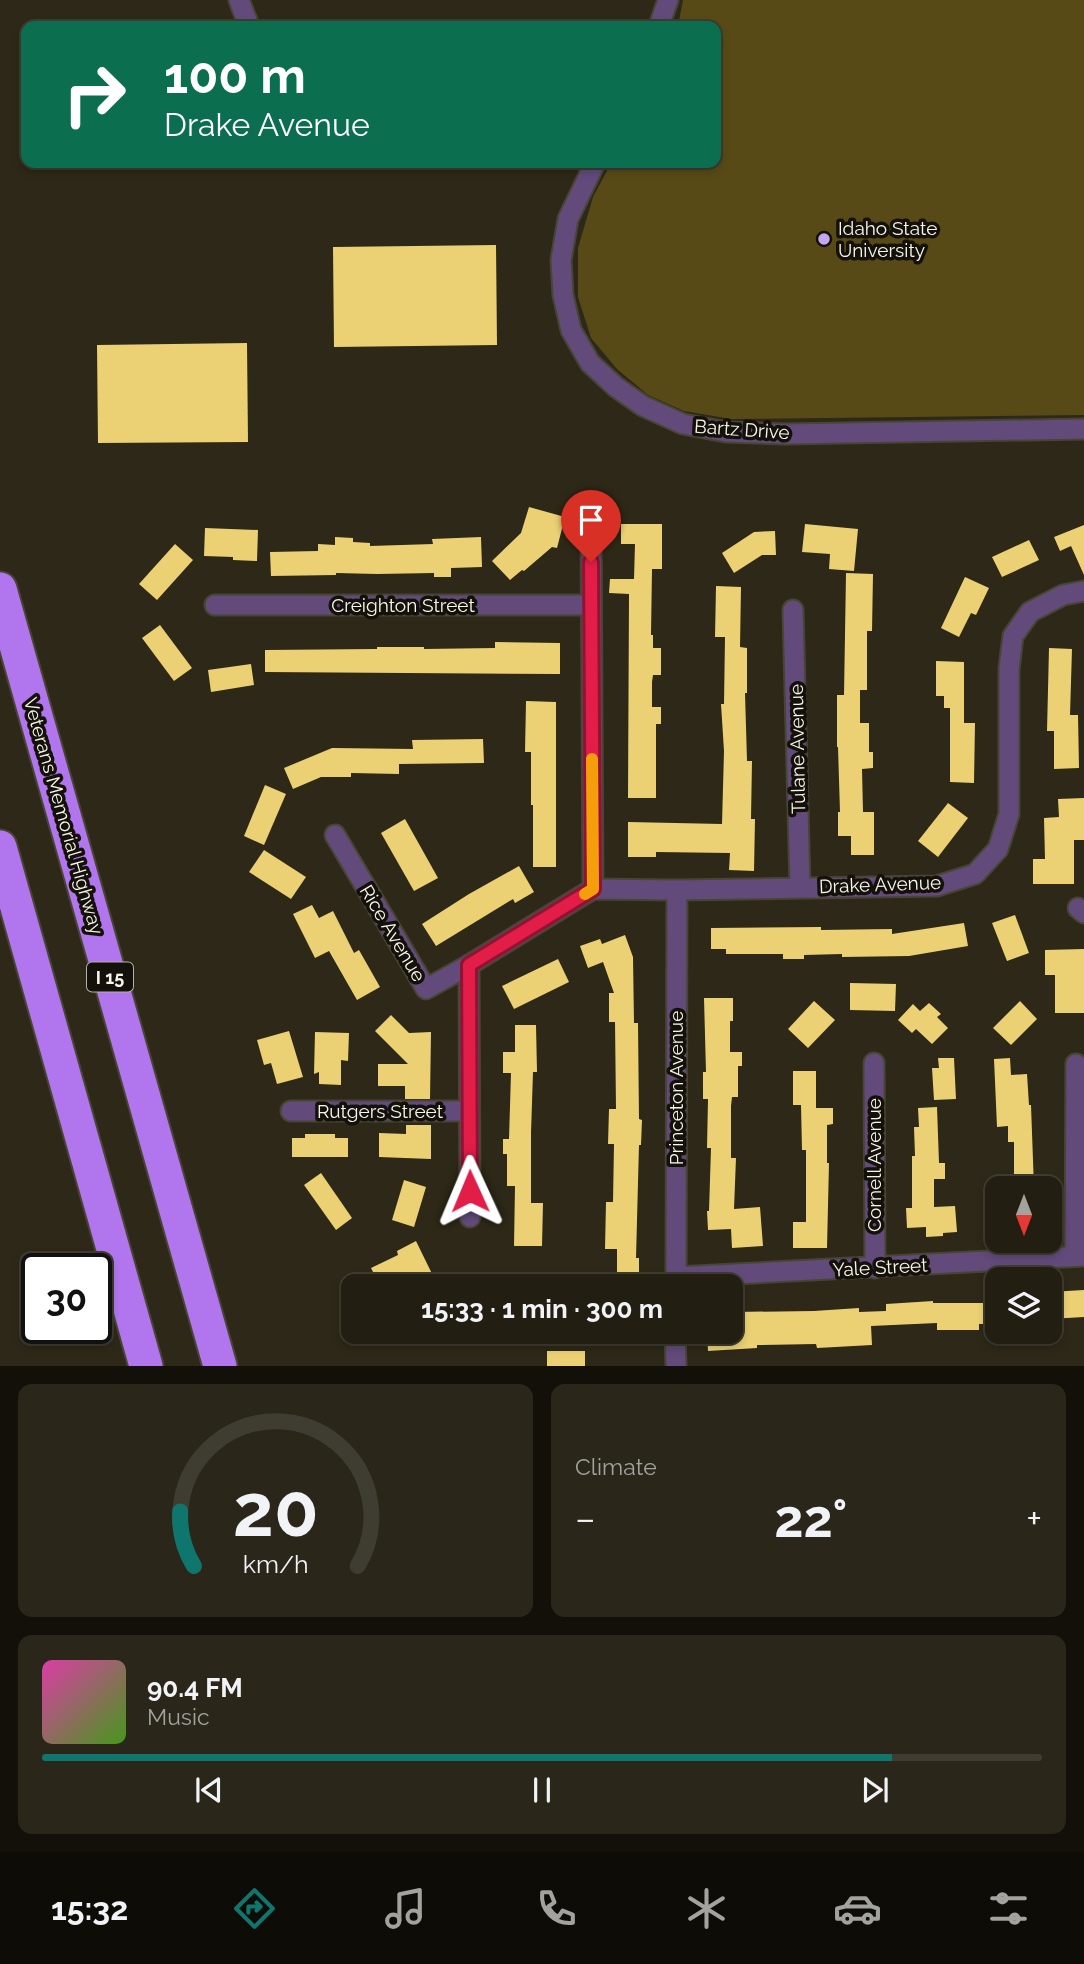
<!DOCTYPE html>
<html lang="en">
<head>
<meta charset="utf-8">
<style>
	body { margin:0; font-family:Raleway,sans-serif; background:#2a271a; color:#f1f3f6; height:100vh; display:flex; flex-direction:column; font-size:26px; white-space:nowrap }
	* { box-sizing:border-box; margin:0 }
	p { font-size:23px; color:#a2a29f }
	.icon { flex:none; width:38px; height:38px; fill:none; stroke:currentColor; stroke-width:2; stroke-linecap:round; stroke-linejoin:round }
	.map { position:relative; height:1366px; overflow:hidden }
	.side { display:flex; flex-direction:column; gap:18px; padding:18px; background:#131009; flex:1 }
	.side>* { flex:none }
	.top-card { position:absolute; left:21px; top:21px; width:700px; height:147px; border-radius:14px; box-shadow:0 4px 10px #0003,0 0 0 2px #3f3c31; background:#0b6e4f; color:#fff; overflow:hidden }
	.needle { width:46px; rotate:180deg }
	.controls { position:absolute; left:985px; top:1176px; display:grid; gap:14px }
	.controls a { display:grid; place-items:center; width:77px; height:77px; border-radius:14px; background:#221e11; box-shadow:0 4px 10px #0003,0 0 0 2px #3f3c31; font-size:35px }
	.speed { position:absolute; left:21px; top:1253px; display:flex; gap:14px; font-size:35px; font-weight:700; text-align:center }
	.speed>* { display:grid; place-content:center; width:91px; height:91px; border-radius:50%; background:#221e11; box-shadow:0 4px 10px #0003,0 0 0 2px #3f3c31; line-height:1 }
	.speed .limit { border:4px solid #111; border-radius:10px; background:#fff; color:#111 }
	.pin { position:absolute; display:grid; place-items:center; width:60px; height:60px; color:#fff; margin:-72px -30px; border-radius:50% 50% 50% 0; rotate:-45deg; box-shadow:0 0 7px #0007 }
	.pin .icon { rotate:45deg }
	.me { position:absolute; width:77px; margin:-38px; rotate:359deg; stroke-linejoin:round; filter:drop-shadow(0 0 5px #0008) }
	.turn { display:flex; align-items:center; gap:24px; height:147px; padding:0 28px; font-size:32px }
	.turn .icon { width:91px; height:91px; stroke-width:2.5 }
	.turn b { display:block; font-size:49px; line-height:60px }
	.big { font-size:52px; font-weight:700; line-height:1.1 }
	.side .tile { flex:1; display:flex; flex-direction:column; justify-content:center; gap:10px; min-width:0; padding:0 24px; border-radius:14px; background:#2a271a }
	.side .dial { align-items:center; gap:0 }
	.dial svg { height:182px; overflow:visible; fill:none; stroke:#3f3c31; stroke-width:7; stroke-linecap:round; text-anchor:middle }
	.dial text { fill:#f1f3f6; stroke:none }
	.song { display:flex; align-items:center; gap:21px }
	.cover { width:84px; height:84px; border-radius:10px; background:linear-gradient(135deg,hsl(320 70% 55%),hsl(100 70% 35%)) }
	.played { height:7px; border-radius:4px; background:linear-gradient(90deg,#0f766e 85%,#3f3c31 85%) }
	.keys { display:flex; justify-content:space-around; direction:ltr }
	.heat { display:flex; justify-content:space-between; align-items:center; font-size:38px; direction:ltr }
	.side .tiles { flex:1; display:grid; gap:18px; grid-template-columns:1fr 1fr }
	.tile:last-child { grid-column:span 2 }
	.trip { position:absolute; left:341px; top:1274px; width:402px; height:70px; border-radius:14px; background:#221e11; box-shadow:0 4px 10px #0003,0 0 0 2px #3f3c31; font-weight:700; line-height:70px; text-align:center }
	.tab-bar { display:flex; height:112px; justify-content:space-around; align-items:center; background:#0e0c07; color:#a2a29f }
	.tab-bar .icon { width:49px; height:49px }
	.tab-bar .current { color:#0f766e }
	.tab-bar b { font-size:32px; color:#f1f3f6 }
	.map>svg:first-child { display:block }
	.green { fill:#584a17 }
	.building { fill:#ecd174 }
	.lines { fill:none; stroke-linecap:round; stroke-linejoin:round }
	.minor-casing { stroke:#494535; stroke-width:23 }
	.motorway-casing { stroke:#494535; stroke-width:37 }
	.minor { stroke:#624b7b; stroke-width:19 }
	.motorway { stroke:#b176ed; stroke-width:33 }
	.route-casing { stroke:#92132f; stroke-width:18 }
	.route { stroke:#e11d48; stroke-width:12 }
	.slow { stroke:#f59e0b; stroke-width:12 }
	.poi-dot { fill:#c8a6ef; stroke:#13110a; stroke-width:2.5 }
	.labels { text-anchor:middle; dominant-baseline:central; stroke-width:7; stroke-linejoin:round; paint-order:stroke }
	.shield { fill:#13110a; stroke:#b3b1a8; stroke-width:2 }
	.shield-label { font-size:18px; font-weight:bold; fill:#f8f5eb }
	.poi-label { font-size:19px; fill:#f8f5eb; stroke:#13110a; text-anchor:start }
	.street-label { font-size:19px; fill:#f8f5eb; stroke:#13110a }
</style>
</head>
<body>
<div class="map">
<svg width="1084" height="1366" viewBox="0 0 1084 1366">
	<rect width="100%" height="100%" fill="#2d2817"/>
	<!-- green -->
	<polygon class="green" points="683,0 1084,0 1084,415 731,419 684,411 648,395 617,369 591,338 578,297 578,248 593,197 611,163 716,163 716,26 678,26"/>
	<!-- building -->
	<g class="building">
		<polygon points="496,245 497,345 334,347 333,247"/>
		<polygon points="247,343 248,442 98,443 97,345"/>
		<polygon points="529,507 565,517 557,548 552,547 524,571 522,570 510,580 492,561 521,533"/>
		<polygon points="621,524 662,524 662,569 652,569 651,635 653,635 653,648 661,648 661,675 653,675 652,682 652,707 661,707 661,724 656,724 656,798 628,798 629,594 609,593 610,579 634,579 635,544 621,544"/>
		<polygon points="805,524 858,529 854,571 829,569 830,554 802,552"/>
		<polygon points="1084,525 1084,575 1071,546 1060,551 1054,537"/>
		<polygon points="205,528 258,530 257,561 233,560 233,557 204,556"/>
		<polygon points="775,531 776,555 762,555 734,573 722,553 754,532"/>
		<polygon points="335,537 353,538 353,542 370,543 370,546 433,544 432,539 481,537 482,567 451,568 451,577 434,577 434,573 377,574 336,573 336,575 271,576 270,552 318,551 318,544 335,545"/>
		<polygon points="1029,540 1039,560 1002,577 992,557"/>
		<polygon points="175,544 193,560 157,600 139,584"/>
		<polygon points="846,573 873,574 872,631 867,631 867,690 860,690 860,723 869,723 869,752 873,752 873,768 862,769 863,812 874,812 874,855 851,855 851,836 838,836 838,812 840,812 838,747 837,747 837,695 844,695"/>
		<polygon points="965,577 989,588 976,615 971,613 959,637 941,628"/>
		<polygon points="716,586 741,587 740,647 747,648 747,693 745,693 747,761 752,761 751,819 755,819 754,871 729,870 730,853 656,852 656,857 628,857 628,822 722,824 724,751 721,704 724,704 725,637 715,637"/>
		<polygon points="160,625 192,668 174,681 142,638"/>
		<polygon points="495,642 560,643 560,674 265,672 265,650 377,649 377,647 424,647 424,649 495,648"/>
		<polygon points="1049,648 1072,649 1070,715 1078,715 1079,768 1054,769 1054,731 1047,731"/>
		<polygon points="936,661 964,662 964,723 975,723 974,783 950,782 950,708 944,708 944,696 936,696"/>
		<polygon points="251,664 254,685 211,692 208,670"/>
		<polygon points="526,701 556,702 556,867 533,867 533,805 531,805 531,752 525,752"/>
		<polygon points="483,739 484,763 399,764 399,774 351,773 351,777 321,777 293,789 284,768 332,748 413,749 412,740"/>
		<polygon points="265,785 286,794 264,845 244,836"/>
		<polygon points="1084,798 1084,840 1074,840 1074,884 1033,884 1033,859 1045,859 1044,818 1059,817 1058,799"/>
		<polygon points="948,803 968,818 938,857 918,841"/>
		<polygon points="405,819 438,878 414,891 381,833"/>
		<polygon points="264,850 306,877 291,899 249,872"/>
		<polygon points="519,866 534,892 515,903 513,899 436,946 422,924 469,894"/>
		<polygon points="312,905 319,918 333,911 354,953 359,950 380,987 357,1000 329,951 315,958 293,914"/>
		<polygon points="1015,915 1029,953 1007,961 992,923"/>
		<polygon points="964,923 968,946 909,956 842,957 842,954 804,955 804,959 783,959 783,954 726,954 726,949 711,949 711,928 821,927 821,930 892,929 892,934"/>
		<polygon points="625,935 633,957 634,1023 638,1023 639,1119 642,1120 641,1145 639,1145 636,1258 639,1258 639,1286 617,1286 617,1249 605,1249 606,1202 613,1202 614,1144 608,1144 609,1109 616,1109 615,1022 609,1022 609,993 614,993 603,962 588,968 580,946 600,939 602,944"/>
		<polygon points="1084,949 1084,1013 1055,1013 1055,975 1045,975 1045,950"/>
		<polygon points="558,959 569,982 514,1009 502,986"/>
		<polygon points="850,983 896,984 895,1011 850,1010"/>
		<polygon points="704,998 733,998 733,1021 730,1021 730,1052 742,1052 742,1066 738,1066 738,1097 732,1097 731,1106 731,1158 736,1158 734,1209 760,1207 763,1246 732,1248 731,1229 708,1230 707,1211 709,1211 711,1148 707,1148 708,1099 703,1099 703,1072 706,1072"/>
		<polygon points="814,1001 835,1020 808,1048 788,1029"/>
		<polygon points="1020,1001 1037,1019 1011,1045 993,1028"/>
		<polygon points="929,1003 941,1014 937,1017 948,1028 932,1044 916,1029 912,1033 898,1020 913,1004 920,1011"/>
		<polygon points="391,1015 409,1033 431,1032 430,1099 405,1099 405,1086 378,1086 378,1064 408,1064 375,1031"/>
		<polygon points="515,1025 536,1025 537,1072 533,1072 531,1133 531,1203 543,1203 542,1246 514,1246 515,1186 507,1186 507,1154 503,1154 503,1139 509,1139 511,1073 503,1073 503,1052 515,1052"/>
		<polygon points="289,1031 303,1077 277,1084 271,1063 264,1065 257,1040"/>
		<polygon points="315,1032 349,1033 348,1061 341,1060 341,1085 319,1084 319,1072 314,1074"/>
		<polygon points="938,1058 954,1058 956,1099 934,1100 932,1068 939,1068"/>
		<polygon points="1010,1058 1011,1075 1027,1074 1029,1105 1031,1105 1034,1188 1014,1188 1014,1142 1008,1142 1008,1126 997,1127 994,1059"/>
		<polygon points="793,1071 816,1071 816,1108 833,1108 833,1124 827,1125 827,1163 829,1163 827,1248 793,1248 793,1222 806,1222 806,1150 802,1150 801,1105 793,1105"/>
		<polygon points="937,1107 939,1163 945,1163 945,1179 934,1179 934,1207 955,1206 957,1232 943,1233 943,1236 926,1237 926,1227 907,1228 906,1208 912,1208 912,1156 915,1156 914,1127 919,1127 918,1108"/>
		<polygon points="406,1125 431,1125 431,1159 379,1157 379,1133 406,1134"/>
		<polygon points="305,1134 335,1134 335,1138 348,1138 348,1157 292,1157 292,1138 305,1138"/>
		<polygon points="321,1173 352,1218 336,1230 304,1185"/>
		<polygon points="404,1180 426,1187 414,1227 392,1220"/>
		<polygon points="416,1241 438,1286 380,1286 371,1268 398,1255 397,1251"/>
		<polygon points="1084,1290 1084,1317 1050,1319 1050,1292"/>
		<polygon points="933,1301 933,1303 998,1303 998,1324 979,1324 979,1330 937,1330 937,1323 871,1326 872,1345 817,1348 816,1344 757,1345 757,1348 708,1351 707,1332 732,1332 732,1312 814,1311 859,1308 859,1312 886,1311 886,1304"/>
		<rect x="547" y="1351" width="38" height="15"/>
	</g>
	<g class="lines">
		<!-- minor casing -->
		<g class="minor-casing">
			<g id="minor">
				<polyline points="239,0 249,26"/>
				<polyline points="659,26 668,0"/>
				<polyline points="595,163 568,219 561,260 563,295 571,330 590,363 616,387 643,406 683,424 726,432 785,434 1084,429"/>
				<polyline points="591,520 593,889"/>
				<polyline points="215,605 591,605"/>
				<polyline points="793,610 800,887"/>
				<polyline points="335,835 426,989 469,965 593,889 677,890 937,886 975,874 998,849 1009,814 1009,669 1013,636 1030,612 1063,595 1084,591"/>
				<polyline points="1078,908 1084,913"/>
				<polyline points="469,965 470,1217"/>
				<polyline points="874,1063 875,1268"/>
				<polyline points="291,1111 469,1111"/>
				<polyline points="1075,1256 1076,1064"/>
				<polyline points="676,1277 1084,1256"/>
				<polyline points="676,1286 677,890"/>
				<polyline points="675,1332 676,1366"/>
			</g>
		</g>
		<!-- motorway casing -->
		<g class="motorway-casing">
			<g id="motorway">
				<polyline points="0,589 220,1366"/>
				<polyline points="0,847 146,1366"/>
			</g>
		</g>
		<!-- minor -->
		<use href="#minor" class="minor"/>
		<!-- motorway -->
		<use href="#motorway" class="motorway"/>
	</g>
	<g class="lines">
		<!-- route casing -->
		<g class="route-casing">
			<polyline id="route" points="470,1191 469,965 593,889 591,562"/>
		</g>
		<!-- route -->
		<use href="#route" class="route"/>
		<!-- slow -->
		<polyline class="slow" points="585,894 593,889 592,759"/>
	</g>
	<!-- markers -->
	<circle class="poi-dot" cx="824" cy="239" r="7"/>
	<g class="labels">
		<!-- shield labels -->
		<rect class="shield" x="87" y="962.5" width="46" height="29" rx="5"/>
		<g class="shield-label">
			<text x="110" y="977">I 15</text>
		</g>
		<!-- poi labels -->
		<g class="poi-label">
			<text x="838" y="228">Idaho State<tspan x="838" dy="22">University</tspan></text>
		</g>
		<!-- street labels -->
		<g class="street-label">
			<text transform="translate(742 429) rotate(4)">Bartz Drive</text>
			<text x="403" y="605">Creighton Street</text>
			<text transform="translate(797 749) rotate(-91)">Tulane Avenue</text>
			<text transform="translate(64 816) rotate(74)">Veterans Memorial Highway</text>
			<text transform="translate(880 884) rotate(-2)">Drake Avenue</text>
			<text transform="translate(393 933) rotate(59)">Rice Avenue</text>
			<text transform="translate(676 1088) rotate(-90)">Princeton Avenue</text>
			<text x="380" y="1111">Rutgers Street</text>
			<text transform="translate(874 1165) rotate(-90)">Cornell Avenue</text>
			<text transform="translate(880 1267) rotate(-3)">Yale Street</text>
		</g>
	</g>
</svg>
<div class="controls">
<a><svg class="needle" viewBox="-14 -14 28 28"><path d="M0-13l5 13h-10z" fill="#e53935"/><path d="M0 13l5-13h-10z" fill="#a2a29f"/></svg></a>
<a><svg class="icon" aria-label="layers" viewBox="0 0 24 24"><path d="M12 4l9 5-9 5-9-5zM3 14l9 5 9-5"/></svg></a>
</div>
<div class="speed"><div class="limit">30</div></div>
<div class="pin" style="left:591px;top:562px;background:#d93025"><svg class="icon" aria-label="arrive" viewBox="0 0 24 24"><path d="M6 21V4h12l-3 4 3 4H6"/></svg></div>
<svg class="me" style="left:470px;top:1191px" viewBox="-20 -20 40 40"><path d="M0-17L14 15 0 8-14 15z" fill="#e11d48" stroke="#fff" stroke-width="4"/></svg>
<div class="trip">15:33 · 1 min · 300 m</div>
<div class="top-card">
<div class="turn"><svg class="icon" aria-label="right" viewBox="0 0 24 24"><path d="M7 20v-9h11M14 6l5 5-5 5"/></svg><div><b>100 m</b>Drake Avenue</div></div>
</div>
</div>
<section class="side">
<div class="tiles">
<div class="tile dial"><svg viewBox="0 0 100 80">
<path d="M14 69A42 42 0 1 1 86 69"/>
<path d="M14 69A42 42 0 0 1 8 45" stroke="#0f766e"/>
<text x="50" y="56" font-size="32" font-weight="700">20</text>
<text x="50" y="72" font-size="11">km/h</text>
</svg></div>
<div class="tile"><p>Climate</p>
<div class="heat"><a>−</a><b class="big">22°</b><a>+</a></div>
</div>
<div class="tile">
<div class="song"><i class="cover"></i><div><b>90.4 FM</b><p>Music</p></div></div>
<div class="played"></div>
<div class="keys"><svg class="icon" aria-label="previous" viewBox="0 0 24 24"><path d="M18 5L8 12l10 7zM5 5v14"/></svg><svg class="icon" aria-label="pause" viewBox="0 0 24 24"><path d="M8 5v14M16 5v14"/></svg><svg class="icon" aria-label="next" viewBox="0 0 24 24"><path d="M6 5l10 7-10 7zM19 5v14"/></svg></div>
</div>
</div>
</section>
<nav class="tab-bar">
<b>15:32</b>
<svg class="icon current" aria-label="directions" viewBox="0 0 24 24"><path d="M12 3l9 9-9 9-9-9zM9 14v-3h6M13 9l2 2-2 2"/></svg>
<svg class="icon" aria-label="music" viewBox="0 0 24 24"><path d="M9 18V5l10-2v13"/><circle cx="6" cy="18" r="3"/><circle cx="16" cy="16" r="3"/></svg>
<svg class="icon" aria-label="phone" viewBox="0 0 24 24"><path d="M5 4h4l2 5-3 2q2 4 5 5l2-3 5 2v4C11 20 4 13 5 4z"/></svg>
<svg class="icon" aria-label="climate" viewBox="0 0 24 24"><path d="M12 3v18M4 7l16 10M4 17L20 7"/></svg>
<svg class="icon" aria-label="car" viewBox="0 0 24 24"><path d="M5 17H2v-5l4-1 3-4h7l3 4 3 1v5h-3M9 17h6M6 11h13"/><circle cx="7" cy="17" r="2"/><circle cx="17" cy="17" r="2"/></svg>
<svg class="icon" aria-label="filters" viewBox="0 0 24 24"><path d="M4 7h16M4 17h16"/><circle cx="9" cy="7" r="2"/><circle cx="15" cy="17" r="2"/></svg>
</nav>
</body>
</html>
